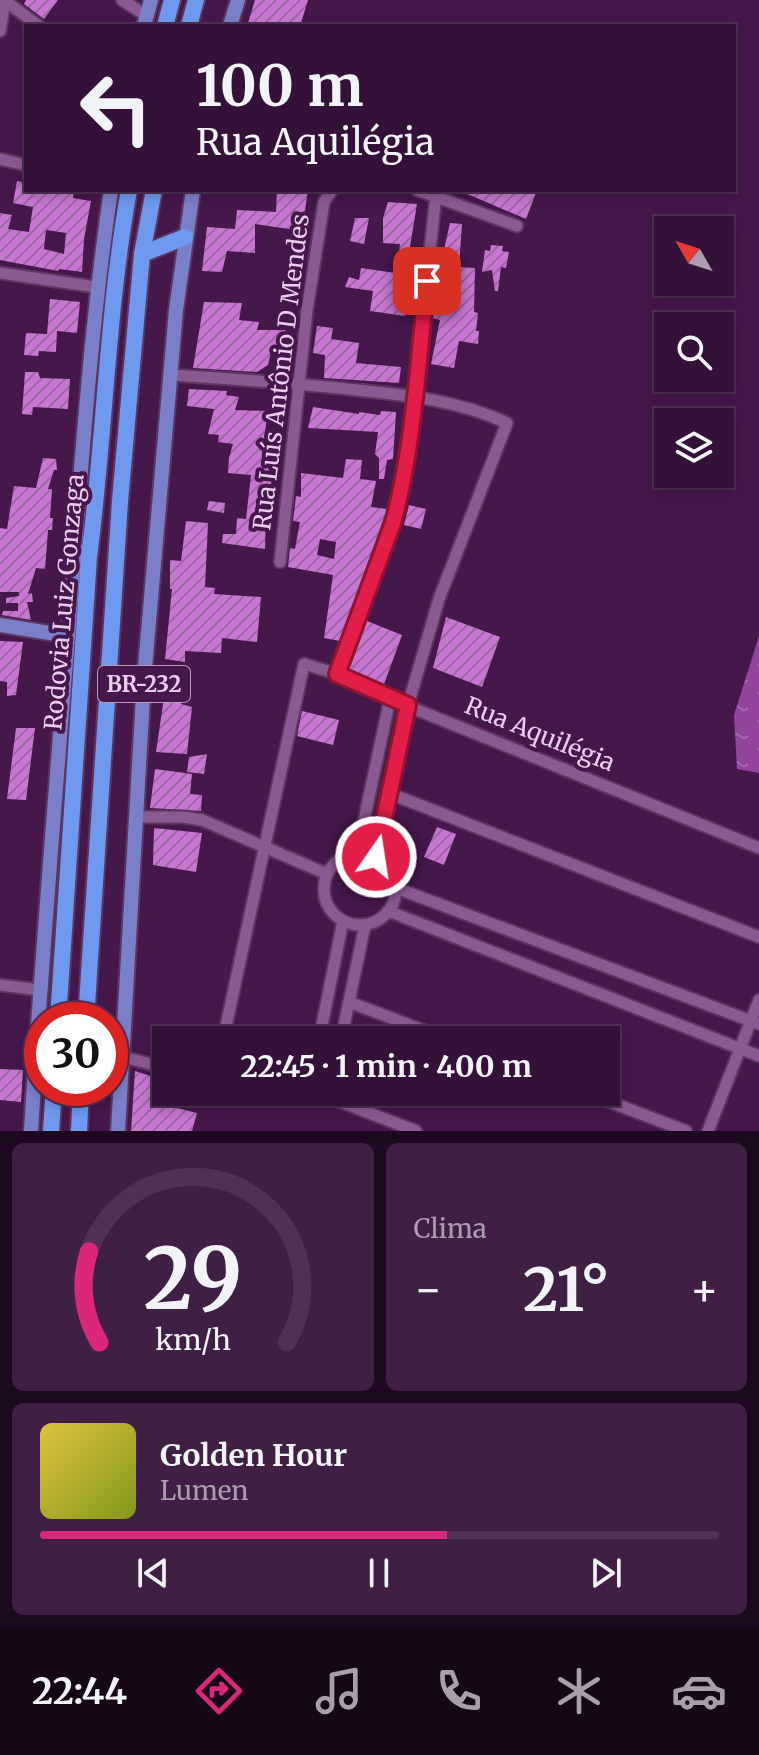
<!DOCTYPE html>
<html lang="pt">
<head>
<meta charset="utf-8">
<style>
	body { margin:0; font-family:Merriweather,serif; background:#3f1f43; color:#f1f3f6; height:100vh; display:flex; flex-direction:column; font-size:30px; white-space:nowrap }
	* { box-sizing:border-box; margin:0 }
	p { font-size:26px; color:#a99dae }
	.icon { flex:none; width:44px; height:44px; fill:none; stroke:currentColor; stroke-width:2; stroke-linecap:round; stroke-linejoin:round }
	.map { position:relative; height:1131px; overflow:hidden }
	.side { display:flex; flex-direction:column; gap:12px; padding:12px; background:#1d091f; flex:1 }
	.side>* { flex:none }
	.banner { position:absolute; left:24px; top:24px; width:712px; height:168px; border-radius:0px; box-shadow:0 4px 12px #0003,0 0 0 2px #4e3153; background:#341138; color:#f1f3f6; overflow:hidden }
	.needle { width:52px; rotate:309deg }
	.buttons { position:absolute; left:654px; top:216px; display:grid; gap:16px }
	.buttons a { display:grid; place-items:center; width:80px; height:80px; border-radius:0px; background:#341138; box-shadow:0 4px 12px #0003,0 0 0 2px #4e3153; font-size:40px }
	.speed { position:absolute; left:24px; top:1002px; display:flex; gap:16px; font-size:40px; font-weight:700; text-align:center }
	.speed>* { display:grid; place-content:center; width:104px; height:104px; border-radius:50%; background:#341138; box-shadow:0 4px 12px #0003,0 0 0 2px #4e3153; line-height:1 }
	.speed .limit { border:12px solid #d22; background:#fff; color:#111 }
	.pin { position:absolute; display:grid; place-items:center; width:68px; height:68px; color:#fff; margin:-34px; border-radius:16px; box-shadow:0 4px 12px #0006 }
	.me { position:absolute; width:88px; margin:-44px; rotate:13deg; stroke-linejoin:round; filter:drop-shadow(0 0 6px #0008) }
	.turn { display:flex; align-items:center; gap:28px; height:168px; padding:0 40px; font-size:36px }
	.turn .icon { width:104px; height:104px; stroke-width:2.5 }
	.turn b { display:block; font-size:56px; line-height:68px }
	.big { font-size:60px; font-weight:700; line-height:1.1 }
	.side .card { flex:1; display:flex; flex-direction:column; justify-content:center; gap:12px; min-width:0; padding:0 28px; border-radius:12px; background:#3f1f43 }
	.side .dial { align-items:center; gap:0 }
	.dial svg { height:208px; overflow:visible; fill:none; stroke:#4e3153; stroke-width:7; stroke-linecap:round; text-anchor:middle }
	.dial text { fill:#f1f3f6; stroke:none }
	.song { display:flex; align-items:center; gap:24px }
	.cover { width:96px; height:96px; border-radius:12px; background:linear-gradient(135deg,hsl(50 70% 55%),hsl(70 70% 35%)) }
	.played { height:8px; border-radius:4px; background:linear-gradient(90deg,#db2777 60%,#4e3153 60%) }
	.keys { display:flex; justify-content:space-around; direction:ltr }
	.heat { display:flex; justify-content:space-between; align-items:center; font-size:44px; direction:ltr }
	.side .tiles { flex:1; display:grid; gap:12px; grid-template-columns:1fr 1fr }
	.card:last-child { grid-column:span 2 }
	.trip { position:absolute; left:152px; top:1026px; width:468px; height:80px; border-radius:0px; background:#341138; box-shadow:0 4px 12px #0003,0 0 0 2px #4e3153; font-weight:700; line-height:80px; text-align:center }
	.tab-bar { display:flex; height:128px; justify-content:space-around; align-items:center; background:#150716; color:#a99dae }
	.tab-bar .icon { width:56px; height:56px }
	.tab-bar .on { color:#db2777 }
	.tab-bar b { font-size:36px; color:#f1f3f6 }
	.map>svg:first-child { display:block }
	.water { fill:url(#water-ripples) }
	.building { fill:url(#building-hatch); fill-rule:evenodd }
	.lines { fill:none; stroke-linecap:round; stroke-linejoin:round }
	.minor-casing { stroke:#5c3661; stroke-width:15 }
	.major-casing { stroke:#5c3661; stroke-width:18 }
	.highway-casing { stroke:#5c3661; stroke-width:20 }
	.minor { stroke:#8b5991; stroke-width:11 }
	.major { stroke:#7a7fc9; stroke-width:14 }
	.highway { stroke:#6f99ee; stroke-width:16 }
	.route-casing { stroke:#92132f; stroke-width:20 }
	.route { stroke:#e11d48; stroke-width:14 }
	.labels { text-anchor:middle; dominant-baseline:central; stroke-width:8; stroke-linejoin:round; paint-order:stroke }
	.shield { fill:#45174b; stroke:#b897bc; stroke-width:2 }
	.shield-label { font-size:22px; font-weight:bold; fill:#eaceed }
	.street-label { font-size:24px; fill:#eaceed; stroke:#45174b }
</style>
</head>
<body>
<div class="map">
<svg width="759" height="1131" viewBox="0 0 759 1131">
	<defs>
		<pattern id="water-ripples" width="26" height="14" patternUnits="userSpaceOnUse" patternTransform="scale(2)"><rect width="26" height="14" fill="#93459c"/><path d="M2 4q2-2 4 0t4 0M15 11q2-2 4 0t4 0" fill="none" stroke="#a767af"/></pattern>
		<pattern id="building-hatch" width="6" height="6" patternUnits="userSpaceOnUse" patternTransform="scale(2)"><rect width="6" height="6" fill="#c777d1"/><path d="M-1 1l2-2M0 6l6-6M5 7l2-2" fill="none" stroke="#a066a8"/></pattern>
	</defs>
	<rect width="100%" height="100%" fill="#45174b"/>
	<!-- water -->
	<polygon class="water" points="759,636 759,773 737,769 734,715"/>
	<!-- building -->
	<g class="building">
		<polygon points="26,0 58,0 44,19 24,4"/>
		<polygon points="255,0 308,0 300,26 247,26"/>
		<path d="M 17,181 L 26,183 L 26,190 L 74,190 L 73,198 L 91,201 L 84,239 L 82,272 L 59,269 L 58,271 L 0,260 L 0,213 L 12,215 L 8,229 L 29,232 L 33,207 L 13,203 ZM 46,230 L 66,233 L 64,254 L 44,249 Z"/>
		<polygon points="277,190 308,190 302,231 255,224 255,253 227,251 222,272 202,271 207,227 235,229 237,210 276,212"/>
		<polygon points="458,190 537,190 526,219"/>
		<polygon points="388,202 417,204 406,271 397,269 400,244 383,243 383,218"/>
		<polygon points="355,218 369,218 364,244 350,241"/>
		<polygon points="450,223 462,224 459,267 475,268 474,312 478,313 476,331 479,331 478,344 459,341 454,368 431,364 440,320 432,318 436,298 445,300 448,275 442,275 441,263"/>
		<polygon points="491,245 503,246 502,251 509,252 506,268 501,267 498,291 495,291 492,270 482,272 485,250 490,251"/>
		<polygon points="361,268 402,274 399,298 409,300 405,316 370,311 373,291 345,287 349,277 359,280"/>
		<polygon points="50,299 80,302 77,333 57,331 56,352 39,351 38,356 24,355 26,333 47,334"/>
		<polygon points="204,302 242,303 239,320 259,322 257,330 286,330 285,338 290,338 289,348 272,347 268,365 257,372 193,368"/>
		<polygon points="317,326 333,328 331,339 359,343 356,363 401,367 399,383 324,378 325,355 313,353"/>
		<polygon points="25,372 38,372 40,378 70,379 68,409 33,407 32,415 22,414"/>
		<polygon points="189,389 227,391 226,395 239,397 235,410 268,411 263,446 275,446 274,467 266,513 265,549 222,543 223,534 236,534 237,518 246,519 251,475 228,473 229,458 233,444 218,442 219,435 208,434 214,409 187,406"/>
		<polygon points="313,407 359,414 359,412 380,415 381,411 396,412 393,459 387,460 384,479 379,479 379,458 375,454 378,432 308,428"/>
		<polygon points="43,458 56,459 57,470 54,470 48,489 52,489 50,518 53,518 52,530 48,530 45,569 36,568 28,594 32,593 33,602 27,602 31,620 2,615 3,611 18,611 18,603 6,603 6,598 19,596 19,592 0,592 0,528 7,529 14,486 36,488"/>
		<path d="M 346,459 L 362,460 L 360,479 L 376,481 L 371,507 L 387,509 L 340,641 L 324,638 L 333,575 L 288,567 L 290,548 L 295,549 L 300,522 L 293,521 L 296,496 L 301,497 L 301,473 L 343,478 ZM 320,539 L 336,542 L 334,559 L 317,555 Z"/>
		<polygon points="209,501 225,503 224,513 207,510"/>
		<polygon points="409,505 426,509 421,529 404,525"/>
		<polygon points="186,521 208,523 205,587 215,588 214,594 261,597 257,642 222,638 221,653 185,651 185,662 165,659 172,589 170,589 170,560 181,561"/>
		<polygon points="446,617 500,637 482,687 433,668"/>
		<polygon points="367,621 402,635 383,687 348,671"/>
		<polygon points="0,641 23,642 16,695 7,696 7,682 0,681"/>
		<polygon points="165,691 182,694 181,704 192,707 187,754 156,752"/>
		<polygon points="302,711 339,720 333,745 297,736"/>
		<polygon points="16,728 35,728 26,800 7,799"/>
		<polygon points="207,754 204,774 187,772 189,757"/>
		<polygon points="155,769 192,774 190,794 202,795 201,811 150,808"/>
		<polygon points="437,827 456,834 444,865 424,857"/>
		<polygon points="154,828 202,833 196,872 153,865"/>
		<polygon points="0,1069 23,1070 21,1102 0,1100"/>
		<polygon points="135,1071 166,1081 166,1092 182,1092 177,1108 197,1113 192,1131 131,1131"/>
	</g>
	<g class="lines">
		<!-- minor casing -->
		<g class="minor-casing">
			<g id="minor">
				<polyline points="4,0 39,26"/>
				<polyline points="122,0 147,16"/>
				<polyline points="0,31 5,1"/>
				<polyline points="0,159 26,165"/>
				<polyline points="417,190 517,226"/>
				<polyline points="0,273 96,287"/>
				<path d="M 172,375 C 233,379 295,383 357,390 C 407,395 460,401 507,423 L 439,599 L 408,705 L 376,857"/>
				<polyline points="280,562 307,310 324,202 332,190"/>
				<polyline points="337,674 393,523 406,470 436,195"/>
				<polyline points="391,794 759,937"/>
				<polyline points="138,817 183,817 202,820 327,874"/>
				<polyline points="357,853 390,699"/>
				<circle cx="360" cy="889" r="36"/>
				<polyline points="396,888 759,1024"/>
				<polyline points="388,911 759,1056"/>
				<polyline points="0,985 40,990"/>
				<polyline points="349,1002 449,1040"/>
				<polyline points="223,1040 304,664 331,672 390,699 759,848"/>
				<polyline points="319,1040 343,921"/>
				<polyline points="341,1040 365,925"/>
				<polyline points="123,1057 166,1068"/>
				<polyline points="315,1092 416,1131"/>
				<polyline points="584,1092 686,1131"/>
				<polyline points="708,1131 759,1000"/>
			</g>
		</g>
		<!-- major casing -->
		<g class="major-casing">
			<g id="major">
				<polyline points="144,26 151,0"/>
				<polyline points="230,26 238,0"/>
				<polyline points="0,625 68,636"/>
				<path d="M 31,1131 C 41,966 55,801 68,636 C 80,487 89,338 111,190"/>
				<polyline points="118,1131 144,679 176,310 193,190"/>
			</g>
		</g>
		<!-- highway casing -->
		<g class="highway-casing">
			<g id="highway">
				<polyline points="165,26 172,0"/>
				<polyline points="189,26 196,0"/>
				<polyline points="142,254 185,237"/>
				<path d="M 58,1020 L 89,557 C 105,435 107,311 129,190"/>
				<polyline points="86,1020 120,501 142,254 154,190"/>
				<polyline points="51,1131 54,1088"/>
				<polyline points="79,1131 81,1088"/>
			</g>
		</g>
		<!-- minor -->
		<use href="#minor" class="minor"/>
		<!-- major -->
		<use href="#major" class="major"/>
		<!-- highway -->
		<use href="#highway" class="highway"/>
	</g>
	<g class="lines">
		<!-- route casing -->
		<g class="route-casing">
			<path id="route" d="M 376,857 L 408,705 L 337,674 L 393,523 C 414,444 418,362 427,281"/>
		</g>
		<!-- route -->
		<use href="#route" class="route"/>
	</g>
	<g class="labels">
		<!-- shield labels -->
		<rect class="shield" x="98" y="666" width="92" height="36" rx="6"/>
		<g class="shield-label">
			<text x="144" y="684">BR-232</text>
		</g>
		<!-- street labels -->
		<g class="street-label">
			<text transform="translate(281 372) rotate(-83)">Rua Luís Antônio D Mendes</text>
			<text transform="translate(64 602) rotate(-85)">Rodovia Luiz Gonzaga</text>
			<text transform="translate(540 734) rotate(22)">Rua Aquilégia</text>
		</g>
	</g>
</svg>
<div class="buttons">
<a><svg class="needle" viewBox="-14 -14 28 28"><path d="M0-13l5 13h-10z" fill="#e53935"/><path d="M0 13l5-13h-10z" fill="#a99dae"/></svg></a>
<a><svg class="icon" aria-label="search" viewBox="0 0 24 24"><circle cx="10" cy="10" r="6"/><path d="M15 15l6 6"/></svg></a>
<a><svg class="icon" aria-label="layers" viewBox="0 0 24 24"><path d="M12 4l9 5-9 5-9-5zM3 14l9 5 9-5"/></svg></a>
</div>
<div class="speed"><div class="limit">30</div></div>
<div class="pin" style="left:427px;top:281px;background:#d93025"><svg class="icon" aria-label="arrive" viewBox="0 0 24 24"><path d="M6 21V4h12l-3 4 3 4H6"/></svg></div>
<svg class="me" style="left:376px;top:857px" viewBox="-20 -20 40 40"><circle r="17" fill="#e11d48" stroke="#fff" stroke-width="3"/><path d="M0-11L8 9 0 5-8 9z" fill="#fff"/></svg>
<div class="trip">22:45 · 1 min · 400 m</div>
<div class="banner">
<div class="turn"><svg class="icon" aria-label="left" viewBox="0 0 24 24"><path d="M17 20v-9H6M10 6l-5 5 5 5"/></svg><div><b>100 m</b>Rua Aquilégia</div></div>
</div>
</div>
<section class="side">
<div class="tiles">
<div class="card dial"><svg viewBox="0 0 100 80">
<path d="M14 69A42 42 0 1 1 86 69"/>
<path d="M14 69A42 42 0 0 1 10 34" stroke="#db2777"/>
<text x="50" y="56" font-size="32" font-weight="700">29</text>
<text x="50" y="72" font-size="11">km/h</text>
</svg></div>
<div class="card"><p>Clima</p>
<div class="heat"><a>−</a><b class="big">21°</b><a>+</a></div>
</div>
<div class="card">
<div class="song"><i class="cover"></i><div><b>Golden Hour</b><p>Lumen</p></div></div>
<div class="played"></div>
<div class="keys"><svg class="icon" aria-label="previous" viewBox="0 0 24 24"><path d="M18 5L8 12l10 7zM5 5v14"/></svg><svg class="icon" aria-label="pause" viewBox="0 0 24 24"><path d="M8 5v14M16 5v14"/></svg><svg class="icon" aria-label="next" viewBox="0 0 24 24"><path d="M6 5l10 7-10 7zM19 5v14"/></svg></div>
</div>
</div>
</section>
<nav class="tab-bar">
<b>22:44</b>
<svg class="icon on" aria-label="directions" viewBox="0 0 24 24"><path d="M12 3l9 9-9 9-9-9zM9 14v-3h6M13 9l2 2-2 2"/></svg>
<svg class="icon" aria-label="music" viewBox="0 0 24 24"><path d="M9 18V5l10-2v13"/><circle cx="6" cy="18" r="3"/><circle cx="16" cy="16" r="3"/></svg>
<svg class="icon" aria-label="phone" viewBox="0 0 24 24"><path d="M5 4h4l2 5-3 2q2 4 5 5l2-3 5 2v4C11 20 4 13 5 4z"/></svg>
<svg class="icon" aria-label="climate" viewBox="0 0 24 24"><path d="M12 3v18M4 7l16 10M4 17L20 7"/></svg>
<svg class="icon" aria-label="car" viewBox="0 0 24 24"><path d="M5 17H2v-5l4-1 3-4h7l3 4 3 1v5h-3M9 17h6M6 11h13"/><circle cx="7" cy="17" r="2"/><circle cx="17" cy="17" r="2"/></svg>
</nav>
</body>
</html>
